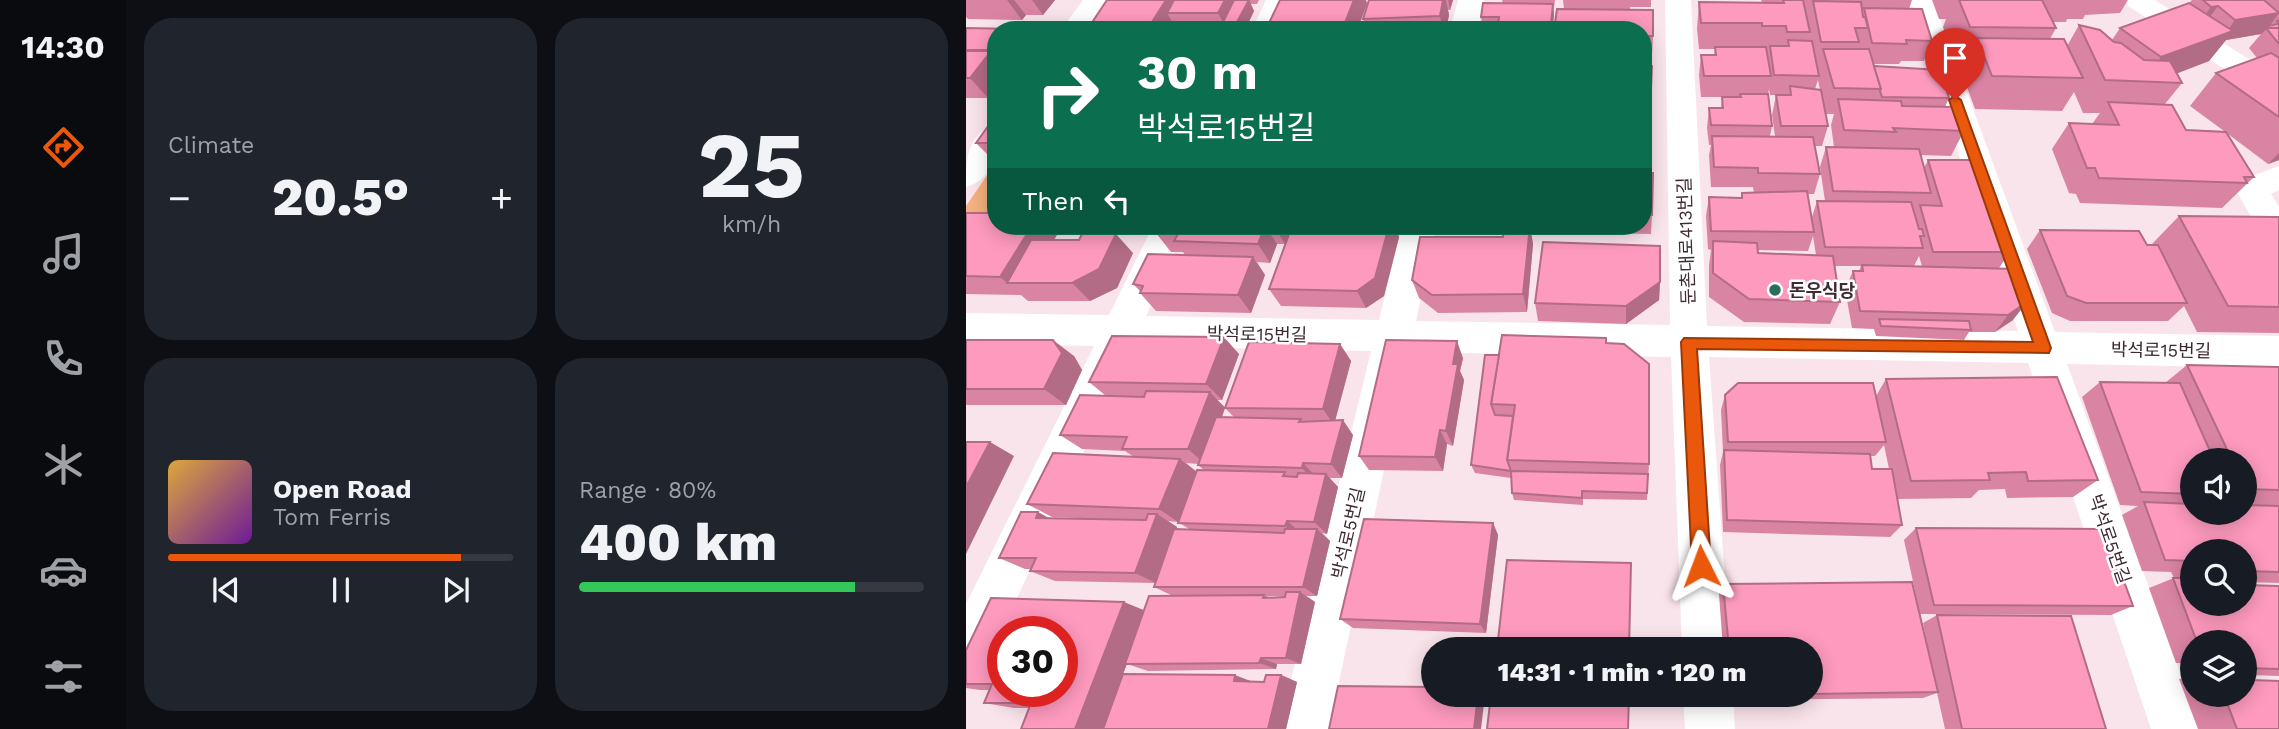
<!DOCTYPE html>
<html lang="en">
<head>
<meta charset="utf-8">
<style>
	body { margin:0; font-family:"Work Sans","Noto Sans KR",sans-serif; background:#20242c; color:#f1f3f6; height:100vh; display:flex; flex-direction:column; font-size:26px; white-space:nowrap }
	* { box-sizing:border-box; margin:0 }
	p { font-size:23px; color:#9ea1a6 }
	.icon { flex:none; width:38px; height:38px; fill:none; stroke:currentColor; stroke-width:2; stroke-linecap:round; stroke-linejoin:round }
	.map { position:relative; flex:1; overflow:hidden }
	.drawer { display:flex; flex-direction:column; gap:18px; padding:18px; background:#0d0f14; width:840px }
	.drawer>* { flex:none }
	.hud { position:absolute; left:21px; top:21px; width:665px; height:214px; border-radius:28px; box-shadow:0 4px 18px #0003; background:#0b6e4f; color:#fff; overflow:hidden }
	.controls { position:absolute; left:1214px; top:448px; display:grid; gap:14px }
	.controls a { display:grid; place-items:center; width:77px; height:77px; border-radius:50%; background:#171b24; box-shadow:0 4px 18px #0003; font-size:35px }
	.speed { position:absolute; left:21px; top:616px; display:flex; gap:14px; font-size:35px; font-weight:700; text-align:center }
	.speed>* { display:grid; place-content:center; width:91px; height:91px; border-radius:50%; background:#171b24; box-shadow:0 4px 18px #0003; line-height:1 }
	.speed .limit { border:10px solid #d22; background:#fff; color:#111 }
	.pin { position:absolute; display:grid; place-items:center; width:60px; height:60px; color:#fff; margin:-72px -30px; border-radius:50% 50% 50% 0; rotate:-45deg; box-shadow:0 0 7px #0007 }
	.pin .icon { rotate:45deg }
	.me { position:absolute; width:77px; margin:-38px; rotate:357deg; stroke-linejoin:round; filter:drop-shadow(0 0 5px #0008) }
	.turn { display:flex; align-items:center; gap:24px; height:147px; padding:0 35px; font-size:32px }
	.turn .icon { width:91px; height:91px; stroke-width:2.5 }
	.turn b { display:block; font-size:49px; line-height:60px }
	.then { display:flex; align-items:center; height:66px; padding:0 35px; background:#0003; gap:14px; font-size:26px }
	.big { font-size:52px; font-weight:800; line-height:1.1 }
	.drawer .tile { flex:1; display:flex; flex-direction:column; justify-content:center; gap:10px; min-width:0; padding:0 24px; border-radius:28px; background:#20242c }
	.drawer .dial { align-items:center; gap:0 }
	.dial b { font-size:91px; line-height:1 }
	.song { display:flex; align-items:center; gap:21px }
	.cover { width:84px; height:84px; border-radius:10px; background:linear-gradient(135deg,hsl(40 70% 55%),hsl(280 70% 35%)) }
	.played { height:7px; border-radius:4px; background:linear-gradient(90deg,#ea580c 85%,#363941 85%) }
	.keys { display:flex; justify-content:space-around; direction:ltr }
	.heat { display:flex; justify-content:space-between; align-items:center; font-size:38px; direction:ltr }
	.charge { height:10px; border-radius:5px; background:linear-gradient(90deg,#34c759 80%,#363941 0) }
	.drawer .tiles { flex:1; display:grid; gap:18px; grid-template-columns:repeat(2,1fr) }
	.trip { position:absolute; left:455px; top:637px; width:402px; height:70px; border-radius:35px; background:#171b24; box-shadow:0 4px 18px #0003; font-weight:800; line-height:70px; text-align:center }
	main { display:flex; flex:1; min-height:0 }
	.tab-bar { display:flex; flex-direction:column; width:126px; justify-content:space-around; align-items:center; background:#090b0e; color:#9ea1a6 }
	.tab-bar .icon { width:49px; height:49px }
	.tab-bar .active { color:#ea580c }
	.tab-bar b { font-size:32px; color:#f1f3f6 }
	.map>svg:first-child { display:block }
	.green { fill:#f5b17f }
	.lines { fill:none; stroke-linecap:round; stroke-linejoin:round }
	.minor { fill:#fff; fill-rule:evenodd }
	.wall { fill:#da84a3; fill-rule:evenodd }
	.shaded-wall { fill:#b26c85 }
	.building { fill:#fe9abe; stroke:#b26c85; stroke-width:2; fill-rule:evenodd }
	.route { fill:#ea580c; stroke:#983908; stroke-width:2 }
	.poi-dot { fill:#296d5f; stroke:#fff; stroke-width:2.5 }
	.labels { text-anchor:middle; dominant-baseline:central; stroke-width:5; stroke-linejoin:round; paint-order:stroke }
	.street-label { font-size:18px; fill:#3e2a31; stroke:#fff }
	.poi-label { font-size:18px; font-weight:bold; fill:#3e2a31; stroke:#fff; text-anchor:start }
</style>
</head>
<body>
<main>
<nav class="tab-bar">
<b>14:30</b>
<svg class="icon active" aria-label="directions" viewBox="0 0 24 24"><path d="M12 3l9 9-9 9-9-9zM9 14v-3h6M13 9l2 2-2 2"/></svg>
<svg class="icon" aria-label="music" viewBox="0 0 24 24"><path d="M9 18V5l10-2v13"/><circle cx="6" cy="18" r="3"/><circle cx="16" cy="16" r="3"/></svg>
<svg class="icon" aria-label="phone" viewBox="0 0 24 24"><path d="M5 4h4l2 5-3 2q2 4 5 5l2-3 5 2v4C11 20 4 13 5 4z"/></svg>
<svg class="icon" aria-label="climate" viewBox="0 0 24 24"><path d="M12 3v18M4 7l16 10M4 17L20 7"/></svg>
<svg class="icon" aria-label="car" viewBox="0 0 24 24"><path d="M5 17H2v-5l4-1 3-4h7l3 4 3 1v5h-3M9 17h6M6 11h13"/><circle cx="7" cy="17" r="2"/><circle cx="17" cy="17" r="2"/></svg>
<svg class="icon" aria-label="filters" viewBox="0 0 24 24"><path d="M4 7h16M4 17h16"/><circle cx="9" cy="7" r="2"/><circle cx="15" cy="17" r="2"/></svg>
</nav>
<section class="drawer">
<div class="tiles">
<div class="tile"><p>Climate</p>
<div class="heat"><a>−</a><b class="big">20.5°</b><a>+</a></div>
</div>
<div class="tile dial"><b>25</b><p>km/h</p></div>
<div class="tile">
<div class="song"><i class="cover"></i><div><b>Open Road</b><p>Tom Ferris</p></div></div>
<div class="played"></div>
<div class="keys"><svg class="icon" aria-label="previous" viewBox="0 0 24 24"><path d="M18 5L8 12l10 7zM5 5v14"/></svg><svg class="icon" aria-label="pause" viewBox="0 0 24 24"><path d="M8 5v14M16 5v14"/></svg><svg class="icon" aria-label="next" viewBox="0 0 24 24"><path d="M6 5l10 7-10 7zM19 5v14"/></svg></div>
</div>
<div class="tile"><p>Range · 80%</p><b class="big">400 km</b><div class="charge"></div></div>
</div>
</section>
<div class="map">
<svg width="1313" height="729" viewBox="0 0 1313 729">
	<rect width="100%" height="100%" fill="#fae4eb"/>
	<!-- green -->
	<polygon class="green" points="24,171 30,172 30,224 0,223 0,206"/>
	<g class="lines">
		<!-- minor -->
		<g class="minor">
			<polygon points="117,0 143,0 122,30 95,30"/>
			<polygon points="300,0 326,0 313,30 286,30"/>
			<polygon points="492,0 518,0 512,30 484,30"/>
			<polygon points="699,0 725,0 741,326 1052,331 941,0 967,0 1089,332 1313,336 1313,368 1101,364 1235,729 1185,729 1062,363 743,357 764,649 716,649 705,357 443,352 363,729 313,729 405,351 166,346 17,673 0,680 0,604 128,346 0,343 0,313 143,315 187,226 221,226 180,316 413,320 436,226 470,226 450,321 704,325"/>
			<polygon points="1158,0 1189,0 1313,78 1313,100 1303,98 1162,6"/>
			<path d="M 30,125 C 30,150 29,179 0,187 C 0,162 0,133 30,125 Z"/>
			<polygon points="1313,166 1313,190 1305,194 1313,207 1313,248 1301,244 1269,189 1273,181"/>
			<polygon points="717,695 767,695 769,729 719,729"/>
		</g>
	</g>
	<!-- wall -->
	<g class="wall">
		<polygon points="0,0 89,0 77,15 60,15 56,20 2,19 0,17"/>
		<polygon points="141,0 293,0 291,4 285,4 288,11 279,30 121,30"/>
		<polygon points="314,0 400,0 401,4 391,30 306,30 303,23"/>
		<polygon points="403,0 487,0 484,10 482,10 483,15 480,30 395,30 399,24 397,19"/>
		<polygon points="536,0 589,0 588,7 587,7 588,15 586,30 521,30 521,28 517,28 515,17 537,3"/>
		<polygon points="597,0 685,0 685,7 664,7 664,10 687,36 686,56 677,56 677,30 598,9"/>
		<path d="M 795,0 L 946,0 L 943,9 L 966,41 L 958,61 L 935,61 L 933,64 L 907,64 L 908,66 L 983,98 L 979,107 L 998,131 L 985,156 L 954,155 L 958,168 L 962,160 L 1044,252 L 1033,268 L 1047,320 L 1029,332 L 1003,332 L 998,340 L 910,336 L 908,329 L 886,328 L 879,289 L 887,271 L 893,271 L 895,266 L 869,266 L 874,302 L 864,324 L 778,322 L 743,297 L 743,266 L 745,250 L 742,249 L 740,216 L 743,197 L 775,198 L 776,193 L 788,193 L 787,187 L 745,187 L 743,155 L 745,145 L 743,145 L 741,128 L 743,108 L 755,108 L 756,97 L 774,97 L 735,97 L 733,75 L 735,55 L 748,55 L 749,49 L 733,49 L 731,29 L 733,2 L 796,2 ZM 852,80 L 854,90 L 849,89 ZM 803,89 L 804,95 L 810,95 L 806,115 L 809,136 L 804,136 L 806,126 L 802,95 ZM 860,114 L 868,114 L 865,125 L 868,147 L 860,147 L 854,167 L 859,201 L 851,201 L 846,217 L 842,194 L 848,194 L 854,174 L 849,146 L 856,146 L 862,126 ZM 847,236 L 850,255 L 792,253 L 791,250 L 842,251 ZM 953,256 L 956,266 L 948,266 Z"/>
		<path d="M 966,0 L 1162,0 L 1154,13 L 1119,15 L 1117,19 L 1101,19 L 1100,22 L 1087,22 L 1090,28 L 1084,39 L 1101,46 L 1113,25 L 1146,40 L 1154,28 L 1223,3 L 1226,0 L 1313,0 L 1313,160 L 1302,164 L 1262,134 L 1288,177 L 1256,208 L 1114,203 L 1110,194 L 1103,193 L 1086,149 L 1103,123 L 1126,124 L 1134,113 L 1117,113 L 1108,92 L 1096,111 L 1009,109 L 995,71 L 1000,60 L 989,60 L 977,27 L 980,19 L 973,19 ZM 1295,34 L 1283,48 L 1291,58 L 1250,73 L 1224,106 L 1258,131 L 1220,130 L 1199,104 L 1216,83 L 1211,73 L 1243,61 L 1260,40 Z"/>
		<polygon points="0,28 56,29 56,30 30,30 30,88 22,98 0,98"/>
		<polygon points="677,65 686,66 684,161 677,160"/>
		<polygon points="30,115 30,163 10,143"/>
		<polygon points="677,173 686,215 685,234 578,232 577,226 677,226"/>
		<polygon points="0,213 30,226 84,226 92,233 88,240 167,253 151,288 124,301 62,301 55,295 0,294"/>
		<polygon points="1213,216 1313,217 1313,333 1231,332 1218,306 1202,321 1104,321 1086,313 1061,249 1074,230 1187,245 1186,244"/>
		<polygon points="89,226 183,226 180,233 95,232"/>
		<polygon points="194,226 326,226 319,244 311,244 304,263 291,262 299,275 285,313 190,311 174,293 174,291 167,284 219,255 217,252 205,252 190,233"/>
		<polygon points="326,226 428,226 433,237 418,296 400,308 315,306 303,289"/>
		<polygon points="504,226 570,226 570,228 564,228 567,244 561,312 472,313 453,298 446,280 537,237 538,228 504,227"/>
		<polygon points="694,282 693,300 660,324 572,321 569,303"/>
		<polygon points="0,340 108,356 116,370 100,405 0,405"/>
		<polygon points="641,343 683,464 681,500 617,499 617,505 548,500 546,493 545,478 509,473 505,465 533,355"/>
		<path d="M 374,344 L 385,361 L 369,420 L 387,435 L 376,478 L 363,478 L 372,487 L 361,534 L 356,533 L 364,541 L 351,596 L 340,596 L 349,602 L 335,664 L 311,664 L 310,669 L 182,671 L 161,664 L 157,674 L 298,682 L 315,675 L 331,682 L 320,729 L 137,729 L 63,708 L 48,708 L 18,703 L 24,690 L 14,690 L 0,688 L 0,650 L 178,610 L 207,596 L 188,587 L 189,583 L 89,581 L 64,571 L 65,569 L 59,569 L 33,558 L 82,518 L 137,519 L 86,517 L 61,504 L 168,457 L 159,451 L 116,449 L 94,435 L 140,396 L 123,382 L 273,354 L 256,400 L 251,400 L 259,407 ZM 259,408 L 269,418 L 256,417 ZM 220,463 L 233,464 L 232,465 L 238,470 L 231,472 ZM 202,521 L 212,522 L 223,529 L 210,529 L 211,527 ZM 301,596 L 319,596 L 303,598 Z"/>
		<polygon points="497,358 494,371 498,380 487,446 481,444 477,471 403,470 393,456"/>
		<path d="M 1221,365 L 1313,367 L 1313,583 L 1279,582 L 1279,551 L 1227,551 L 1227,604 L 1313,586 L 1313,676 L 1283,675 L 1285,680 L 1313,729 L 1232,729 L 1213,679 L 1227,676 L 1227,695 L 1279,695 L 1279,642 L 1227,642 L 1227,663 L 1210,663 L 1183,588 L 1208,578 L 1205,572 L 1176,571 L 1156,515 L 1172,506 L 1154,505 L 1116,397 L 1134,382 L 1199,383 ZM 1227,460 L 1279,460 L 1279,513 L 1227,513 Z"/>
		<path d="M 920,379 L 1132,480 L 1107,497 L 1041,498 L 1039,489 L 1013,490 L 1005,498 L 931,499 L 936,525 L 924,537 L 757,532 L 754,465 L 757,452 L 755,410 L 759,395 L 910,396 ZM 918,445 L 923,469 L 906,469 L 904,456 L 909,456 Z"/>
		<polygon points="527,523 532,535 520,633 387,628 374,619"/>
		<polygon points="950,528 1167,606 1145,615 954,614 938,540"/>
		<polygon points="757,584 964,660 957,623 971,615 1140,729 979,729 971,693 957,698 761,700 761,695 845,695 845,649 757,649 753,594"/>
	</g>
	<!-- shaded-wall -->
	<g class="shaded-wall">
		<polygon points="41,0 48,0 60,15 56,20"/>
		<polygon points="66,0 89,0 77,15"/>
		<polygon points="200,0 223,0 201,13 208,25 206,30 181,30"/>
		<polygon points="259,0 275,0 257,22 252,13"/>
		<polygon points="283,0 288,11 279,30 275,30 271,22"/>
		<polygon points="388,0 400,0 401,4 391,30 380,30 378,25"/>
		<polygon points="477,0 480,0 483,15 480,30 477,30 474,16"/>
		<polygon points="482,0 487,0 484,10"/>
		<polygon points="587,4 588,15 586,30 585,30 585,24"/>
		<polygon points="1252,6 1237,26 1230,27 1245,7"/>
		<polygon points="1313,13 1303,27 1295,34 1260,40 1243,61 1189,82 1178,81 1195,57 1259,34 1269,20"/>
		<polygon points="25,51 30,57 30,88 22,98 4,78"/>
		<polygon points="1313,153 1313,160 1302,164"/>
		<polygon points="66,226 84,226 92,233 62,283 41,283 34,277"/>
		<polygon points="175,226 183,226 180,233"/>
		<polygon points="299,226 311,244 304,263 292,244"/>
		<polygon points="308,226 326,226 319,244"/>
		<polygon points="423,226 428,226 433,237 418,296 400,308 391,291"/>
		<polygon points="564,226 567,244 561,312 557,294"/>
		<polygon points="150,234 167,253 151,288 124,301 106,283"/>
		<polygon points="287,257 299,275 285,313 272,295"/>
		<polygon points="694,282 693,300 660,324 660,306"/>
		<polygon points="1061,302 1047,320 1029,332 1042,315"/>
		<polygon points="258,337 273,354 256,400 240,384"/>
		<polygon points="87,340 108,356 116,370 100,405 78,389"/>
		<polygon points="491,341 497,358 494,371 498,380 487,446 480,431 487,364"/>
		<polygon points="374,344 385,361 368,425 357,409"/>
		<polygon points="244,392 259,408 239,464 222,449"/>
		<polygon points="377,420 387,435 376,478 365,464"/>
		<polygon points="474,430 481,444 477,471 469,457"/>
		<polygon points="24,442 48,456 0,554 0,487"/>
		<polygon points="214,459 232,473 212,522 193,509"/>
		<polygon points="337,463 350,477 349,482 336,468"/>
		<polygon points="360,474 372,487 361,534 348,522"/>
		<polygon points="72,512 96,525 70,518"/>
		<polygon points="191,514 211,527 190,583 169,573"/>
		<polygon points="321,521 335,533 333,538 319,526"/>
		<polygon points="527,523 532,535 520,633 514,624"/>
		<polygon points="351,529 364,541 351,596 337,587"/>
		<polygon points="334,592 349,602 335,664 320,658"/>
		<polygon points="158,602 180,611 137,729 109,729"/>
		<polygon points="295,658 311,664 310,669 293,663"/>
		<polygon points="269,675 287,682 268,681"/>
		<polygon points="315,675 331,682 320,729 302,729"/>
		<polygon points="512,695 519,695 515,729 508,729"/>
	</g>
	<!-- building -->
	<g class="building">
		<polygon points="141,0 200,0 181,30 121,30"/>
		<polygon points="208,0 259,0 252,13 201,13"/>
		<polygon points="268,0 283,0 271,22 257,22"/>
		<polygon points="314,0 388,0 378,25 303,23"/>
		<polygon points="403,0 477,0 474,16 397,19"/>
		<polygon points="817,0 837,0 844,32 821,32 820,26 796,26 796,23 735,23 733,2 818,3"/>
		<polygon points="993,0 1076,0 1090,28 1004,27"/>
		<polygon points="1237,0 1298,0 1313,13 1269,20 1252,6 1245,7"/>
		<polygon points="847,1 895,2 897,17 899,17 902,28 889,28 893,42 855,42"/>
		<polygon points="517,3 587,4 585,24 532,24 533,17 515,17"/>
		<polygon points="1223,3 1267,31 1195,57 1154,28"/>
		<polygon points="898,8 956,9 966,41 940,40 941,44 906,43"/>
		<polygon points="591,9 687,10 687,36 677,36 677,30 588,30"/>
		<polygon points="1311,21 1313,21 1313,28 1304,28 1302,26 1312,24"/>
		<polygon points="397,24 473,25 472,30 395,30"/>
		<polygon points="1113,25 1134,30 1148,42 1155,43 1178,60 1204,61 1216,83 1139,80"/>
		<polygon points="522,26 567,27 566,30 521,30"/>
		<polygon points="0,28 56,29 55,30 30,30 30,50 0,50"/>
		<polygon points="1300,28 1313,28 1313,44"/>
		<polygon points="1011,38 1098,39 1117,78 1026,76"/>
		<polygon points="822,40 846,41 853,76 808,75 804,46 823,46"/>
		<polygon points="749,47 800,47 805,76 738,76 735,55 750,55"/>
		<polygon points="857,49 903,49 915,89 868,88"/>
		<polygon points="0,51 25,51 4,78 0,78"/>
		<polygon points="1305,53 1313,58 1313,117 1250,73"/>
		<polygon points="677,65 686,66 685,89 677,89"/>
		<polygon points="908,66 974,70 983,98 916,97 914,91 915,89"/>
		<polygon points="824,86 855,90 862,126 815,126 810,95 825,95"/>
		<polygon points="774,94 802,94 806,126 745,125 743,108 757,108 756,97 775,97"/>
		<polygon points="872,99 935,101 936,106 991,107 998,131 927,128 930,132 878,130"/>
		<polygon points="1142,102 1206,105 1220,130 1260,132 1288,177 1278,177 1281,183 1133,178 1129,168 1121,168 1103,123 1153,125"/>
		<polygon points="677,107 685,107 684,141 677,141"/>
		<polygon points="30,115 30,143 10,143"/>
		<polygon points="746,136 847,137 854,174 792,173 792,168 748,167"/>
		<polygon points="860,147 953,149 965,193 867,191"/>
		<polygon points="962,160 1012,160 1044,252 967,252 954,205 976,206"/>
		<polygon points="677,173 687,173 686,215 677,215"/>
		<polygon points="841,191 848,232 745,231 743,197 776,198 776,193"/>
		<polygon points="851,201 945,202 953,229 956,229 958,236 954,236 957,248 859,247"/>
		<polygon points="0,213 30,213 30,226 66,226 34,277 0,276"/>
		<polygon points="1213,216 1313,217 1313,307 1262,306"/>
		<polygon points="194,226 299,226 292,244 208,241 212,234 190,233"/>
		<polygon points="326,226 423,226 409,278 391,291 303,289"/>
		<polygon points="538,226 564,226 557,294 466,295 446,280 454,237 537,237"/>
		<polygon points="1074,230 1173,231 1181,245 1192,245 1221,303 1120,303 1101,296"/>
		<polygon points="116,234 150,234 133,269 106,283 41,283 65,240 113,240"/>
		<polygon points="747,241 791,243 792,253 867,256 874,302 783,299 747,273"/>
		<polygon points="577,242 694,246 694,282 660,306 569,303"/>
		<polygon points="182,254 287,257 272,295 174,293 177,286 167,284"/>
		<polygon points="896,265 1050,269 1061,302 1042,315 894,311 887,271 897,271"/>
		<polygon points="913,319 1003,321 1005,330 915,326"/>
		<polygon points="536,335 640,338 640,343 658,344 683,364 683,464 541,460 549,405 525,404"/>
		<polygon points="146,336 258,337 240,384 123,382"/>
		<polygon points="0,340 87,340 96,353 78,389 0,389"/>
		<polygon points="420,340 491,341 487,364 492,364 480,431 474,430 469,457 393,456"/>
		<polygon points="283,342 374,344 357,409 259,408"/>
		<polygon points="519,355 533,355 525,404 529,415 547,416 541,460 545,471 505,465"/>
		<polygon points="1221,365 1313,367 1313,490 1279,489 1279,460 1266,460"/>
		<polygon points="1091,377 1132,480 1062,481 1060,472 1022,473 1024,480 945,481 920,379"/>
		<polygon points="1134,382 1214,383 1248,460 1227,460 1227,494 1175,492"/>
		<polygon points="772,383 907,383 920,442 762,442 759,395"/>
		<polygon points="180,391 244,392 222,449 156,449 161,437 94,435 114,395 178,397"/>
		<polygon points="250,417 335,419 333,422 377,420 365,464 337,463 336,468 232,465"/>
		<polygon points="0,442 24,442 0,487"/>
		<polygon points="758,450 904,454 906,469 926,469 936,525 761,520"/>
		<polygon points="87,453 214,459 193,509 61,504"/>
		<polygon points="231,470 319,472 317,476 331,477 332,473 360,474 348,522 321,521 319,526 212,523"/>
		<polygon points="545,471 682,474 681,493 616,491 616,498 546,493"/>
		<polygon points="1178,502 1227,504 1227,513 1279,513 1279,505 1313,506 1313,572 1279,571 1279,551 1227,551 1227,561 1199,560"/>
		<polygon points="55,512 72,512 70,518 180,520 182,514 191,514 169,573 64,571 70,558 33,558"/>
		<polygon points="398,519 527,523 514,624 374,619"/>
		<polygon points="950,528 1139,529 1167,606 968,605"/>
		<polygon points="208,529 318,533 319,529 351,529 337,587 188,587"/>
		<polygon points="541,560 665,563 663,649 531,649"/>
		<polygon points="1207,578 1227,578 1227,604 1279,604 1279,585 1313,586 1313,669 1279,668 1279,642 1231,642"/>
		<polygon points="946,582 972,692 845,694 845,649 763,649 757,584"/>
		<polygon points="320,592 334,592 320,658 295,658 293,663 159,664 183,596 298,595 297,598 319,597"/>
		<path d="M 25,598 L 158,602 L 109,729 L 55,729 L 65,703 L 18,703 L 26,684 L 0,684 L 0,650 ZM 37,632 L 96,632 L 96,691 L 37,691 Z"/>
		<polygon points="971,615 1105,616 1140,729 996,729"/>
		<polygon points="1279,672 1282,672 1285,680 1313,681 1313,729 1271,729 1258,695 1279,695"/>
		<polygon points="157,674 269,675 268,681 298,682 300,675 315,675 302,729 137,729"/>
		<polygon points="372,686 467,687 467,695 512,695 508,729 363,729"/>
		<polygon points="525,695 663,695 662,729 521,729"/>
	</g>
	<!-- route -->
	<polygon class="route" points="989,96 995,100 1085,348 1083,353 731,349 745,566 742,572 735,575 729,572 726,566 715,342 718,338 1067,342 983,100"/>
	<!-- markers -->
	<circle class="poi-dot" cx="809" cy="290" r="7"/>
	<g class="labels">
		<!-- street labels -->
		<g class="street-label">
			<text transform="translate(720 241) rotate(-92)">둔촌대로413번길</text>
			<text transform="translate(291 334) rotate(1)">박석로15번길</text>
			<text transform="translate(1195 350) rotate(1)">박석로15번길</text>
			<text transform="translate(382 533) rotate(-77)">박석로5번길</text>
			<text transform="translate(1144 539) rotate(71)">박석로5번길</text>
		</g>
		<!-- poi labels -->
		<g class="poi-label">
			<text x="823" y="290">돈우식당</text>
		</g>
	</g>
</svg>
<div class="controls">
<a><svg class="icon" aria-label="sound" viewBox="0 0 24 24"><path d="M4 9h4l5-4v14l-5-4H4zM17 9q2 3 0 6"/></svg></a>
<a><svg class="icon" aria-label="search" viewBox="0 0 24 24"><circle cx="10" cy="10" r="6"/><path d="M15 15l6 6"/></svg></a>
<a><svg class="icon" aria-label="layers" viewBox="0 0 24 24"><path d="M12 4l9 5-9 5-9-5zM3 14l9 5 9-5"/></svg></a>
</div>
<div class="speed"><div class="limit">30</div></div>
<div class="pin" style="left:989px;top:100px;background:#d93025"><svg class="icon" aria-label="arrive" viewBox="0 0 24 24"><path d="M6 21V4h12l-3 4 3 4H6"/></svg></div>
<svg class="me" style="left:735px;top:566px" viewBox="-20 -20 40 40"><path d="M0-17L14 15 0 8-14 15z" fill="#ea580c" stroke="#fff" stroke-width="4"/></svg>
<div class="trip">14:31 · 1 min · 120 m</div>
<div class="hud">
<div class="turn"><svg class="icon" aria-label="right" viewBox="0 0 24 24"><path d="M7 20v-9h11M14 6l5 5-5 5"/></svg><div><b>30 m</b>박석로15번길</div></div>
<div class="then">Then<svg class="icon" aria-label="left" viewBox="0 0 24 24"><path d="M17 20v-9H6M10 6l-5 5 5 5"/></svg></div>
</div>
</div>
</main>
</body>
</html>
